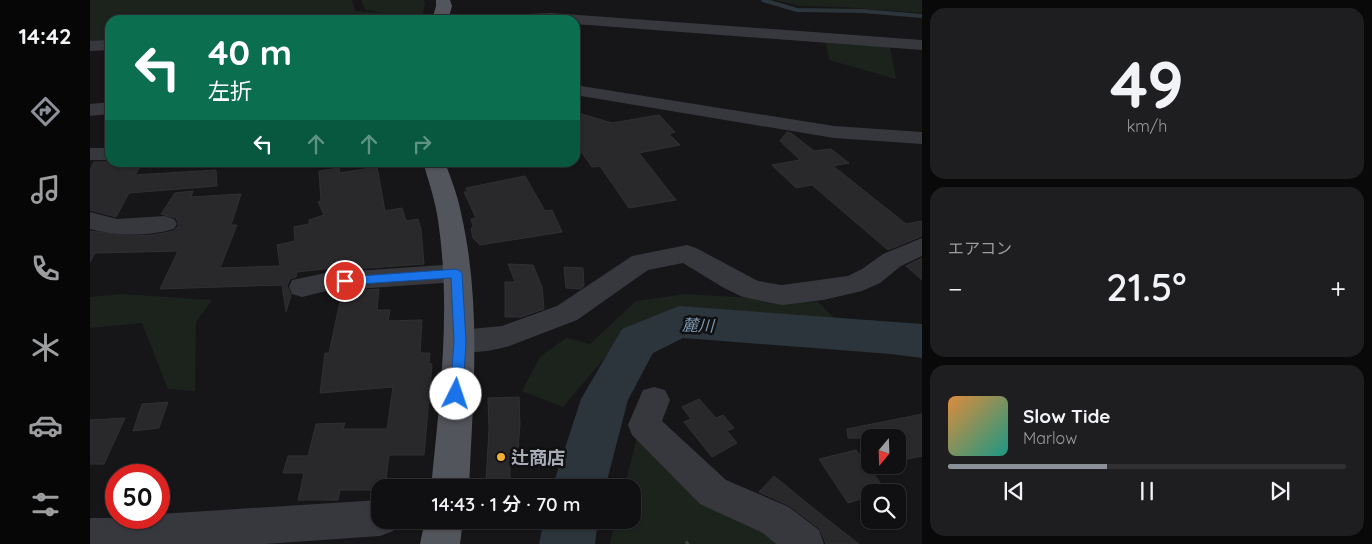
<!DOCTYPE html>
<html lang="ja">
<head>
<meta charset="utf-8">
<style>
	body { margin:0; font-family:Quicksand,"Noto Sans JP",sans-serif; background:#1e1e20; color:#f1f3f6; height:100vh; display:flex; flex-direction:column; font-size:19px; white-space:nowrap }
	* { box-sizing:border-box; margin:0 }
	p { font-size:16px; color:#9c9d9f }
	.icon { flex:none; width:28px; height:28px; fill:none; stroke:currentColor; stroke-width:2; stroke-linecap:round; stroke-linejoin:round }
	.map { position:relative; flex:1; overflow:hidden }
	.sheet { display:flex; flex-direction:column; gap:8px; padding:8px; background:#09090a; width:450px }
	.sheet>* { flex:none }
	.hud { position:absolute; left:15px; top:15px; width:475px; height:152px; border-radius:15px; box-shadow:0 1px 4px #0004,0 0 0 1px #303032; background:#0b6e4f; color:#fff; overflow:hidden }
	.needle { width:32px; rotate:199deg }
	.buttons { position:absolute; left:771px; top:429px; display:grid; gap:10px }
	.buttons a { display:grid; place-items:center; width:45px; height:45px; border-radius:10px; background:#101012; box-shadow:0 1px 4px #0004,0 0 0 1px #303032; font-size:25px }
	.speed { position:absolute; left:15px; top:464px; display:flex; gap:10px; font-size:25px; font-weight:700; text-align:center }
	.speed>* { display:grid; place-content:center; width:65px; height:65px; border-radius:50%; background:#101012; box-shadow:0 1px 4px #0004,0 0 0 1px #303032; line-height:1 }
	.speed .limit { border:8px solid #d22; background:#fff; color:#111 }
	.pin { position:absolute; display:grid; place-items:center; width:42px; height:42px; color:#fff; margin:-21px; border:2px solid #fff; border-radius:50%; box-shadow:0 1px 5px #0007 }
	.me { position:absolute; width:55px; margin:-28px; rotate:4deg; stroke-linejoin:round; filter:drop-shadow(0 0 4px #0008) }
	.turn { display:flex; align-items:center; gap:18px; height:105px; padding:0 20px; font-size:22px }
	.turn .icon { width:65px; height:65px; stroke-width:2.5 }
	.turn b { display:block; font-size:35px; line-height:42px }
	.lanes { display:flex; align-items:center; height:48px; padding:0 20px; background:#0003; justify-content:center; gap:25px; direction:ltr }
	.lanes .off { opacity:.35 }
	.big { font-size:38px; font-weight:600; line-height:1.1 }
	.sheet .card { flex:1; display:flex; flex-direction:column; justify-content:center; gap:8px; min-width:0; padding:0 18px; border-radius:15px; background:#1e1e20 }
	.sheet .dial { align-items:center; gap:0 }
	.dial b { font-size:65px; line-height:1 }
	.song { display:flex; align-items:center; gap:15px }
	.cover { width:60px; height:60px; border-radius:8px; background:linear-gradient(135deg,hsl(30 70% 55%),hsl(170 70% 35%)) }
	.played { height:5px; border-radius:2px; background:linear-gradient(90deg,#8c9099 40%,#303032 40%) }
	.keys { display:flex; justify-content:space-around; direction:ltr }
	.heat { display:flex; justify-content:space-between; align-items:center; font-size:28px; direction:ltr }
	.trip { position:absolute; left:281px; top:479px; width:270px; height:50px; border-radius:15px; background:#101012; box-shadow:0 1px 4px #0004,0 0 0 1px #303032; font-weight:600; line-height:50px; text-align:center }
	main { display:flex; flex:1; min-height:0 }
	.tab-bar { display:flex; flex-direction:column; width:90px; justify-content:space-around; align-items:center; background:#060607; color:#9c9d9f }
	.tab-bar .icon { width:35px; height:35px }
	.tab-bar .selected { color:#8c9099 }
	.tab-bar b { font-size:22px; color:#f1f3f6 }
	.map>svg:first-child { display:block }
	.green { fill:#1c231d }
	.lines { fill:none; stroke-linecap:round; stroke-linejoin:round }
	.stream { stroke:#2c353c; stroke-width:4 }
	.river { fill:#2c353c; fill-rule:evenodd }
	.building { fill:#29292c; stroke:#303034 }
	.path { stroke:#3d3f44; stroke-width:4; stroke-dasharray:3 5; stroke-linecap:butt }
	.minor { fill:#37383d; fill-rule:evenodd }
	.major { fill:#53555c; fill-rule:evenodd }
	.route { fill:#1a73e8; stroke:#114b97 }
	.poi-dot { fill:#f2b134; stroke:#111113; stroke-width:2 }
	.labels { text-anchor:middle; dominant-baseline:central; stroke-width:5; stroke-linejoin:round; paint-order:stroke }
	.water-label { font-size:16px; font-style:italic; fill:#7f9bb3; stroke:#111113 }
	.near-poi-label { font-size:18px; font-weight:bold; fill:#a8adb8; stroke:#111113; text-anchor:start }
</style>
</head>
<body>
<main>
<nav class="tab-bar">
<b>14:42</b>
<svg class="icon selected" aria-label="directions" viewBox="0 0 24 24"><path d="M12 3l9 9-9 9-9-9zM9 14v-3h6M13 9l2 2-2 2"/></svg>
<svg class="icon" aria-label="music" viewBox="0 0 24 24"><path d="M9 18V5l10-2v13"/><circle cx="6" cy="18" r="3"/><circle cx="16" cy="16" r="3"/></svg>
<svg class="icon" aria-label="phone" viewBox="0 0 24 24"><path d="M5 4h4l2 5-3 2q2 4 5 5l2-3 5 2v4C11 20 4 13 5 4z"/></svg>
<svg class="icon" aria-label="climate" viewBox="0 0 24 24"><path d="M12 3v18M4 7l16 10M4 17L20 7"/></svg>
<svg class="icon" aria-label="car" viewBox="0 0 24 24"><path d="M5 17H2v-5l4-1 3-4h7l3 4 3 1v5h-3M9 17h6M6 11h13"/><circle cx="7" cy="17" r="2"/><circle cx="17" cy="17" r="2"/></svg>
<svg class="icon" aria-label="filters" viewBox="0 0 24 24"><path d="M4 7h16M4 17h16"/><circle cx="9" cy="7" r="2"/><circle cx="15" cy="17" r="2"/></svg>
</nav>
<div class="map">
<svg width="832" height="544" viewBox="0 0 832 544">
	<rect width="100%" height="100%" fill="#161618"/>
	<!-- green -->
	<g class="green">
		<polygon points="0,0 262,0 265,11 296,13 321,20 20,20 20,43 0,44"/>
		<path d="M 271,0 L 334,0 L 335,4 L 332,18 C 326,21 286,11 275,10 Z"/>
		<polygon points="684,0 832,0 832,13 753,7 711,6"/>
		<polygon points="736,43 800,47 806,79 739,60"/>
		<polygon points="32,294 122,300 106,322 105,391 78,389 52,323 0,328 0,297"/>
		<polygon points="595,294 728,302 744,318 832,324 832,331 678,317 583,313 539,329 473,407 432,391 450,357 476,338 500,344 546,301"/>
		<polygon points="550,427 702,544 520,544 525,520 542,520 542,488 534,487"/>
	</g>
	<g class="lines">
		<!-- stream -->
		<polyline class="stream" points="673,0 707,10 773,11 832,16"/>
		<!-- river -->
		<g class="river">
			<polygon points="589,306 832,324 832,358 801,354 593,338 563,353 538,400 515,488 462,488 491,399 532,329"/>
			<polygon points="454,520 508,520 505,544 449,544"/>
		</g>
	</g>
	<!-- building -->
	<g class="building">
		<polygon points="485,112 522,123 569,115 585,132 579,134 590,145 549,153 586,200 539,208 510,166 502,167 485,143"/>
		<polygon points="697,132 701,133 724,151 741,149 759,163 743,166 816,224 832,221 832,236 798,250 722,185 706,188 682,165 710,160 690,141"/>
		<polygon points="4,162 53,162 45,175 126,170 127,186 39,193 26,217 0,210 0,170"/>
		<polygon points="287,167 295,211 312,208 316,221 328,219 331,229 334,264 250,270 251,267 207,272 206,277 200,279 197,286 201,295 196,312 192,285 70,289 88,251 5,253 0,262 0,231 42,236 64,235 84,231 89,225 86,218 71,214 85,193 103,191 101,197 151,194 141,225 147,225 130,268 190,266 187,245 205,241 204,227 219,224 219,220 234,215 228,202 231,201 229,171 249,168 250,173"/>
		<polygon points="435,176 455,211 462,210 472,232 390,245 383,238 381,229 383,226 381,219 386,218 374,192 378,192 376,188"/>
		<polygon points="832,258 832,280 816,266"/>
		<polygon points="418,264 443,265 452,287 454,309 431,317 415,317 415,282 425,282"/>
		<polygon points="474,267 493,268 494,286 490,289 476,288"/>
		<polygon points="289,289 287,310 300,310 298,321 332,320 330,353 340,353 339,364 342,364 334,455 299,455 295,488 290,488 290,490 250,490 248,500 208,500 214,473 193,473 198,456 218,456 226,424 255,423 253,429 297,429 303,387 230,393 235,353 239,353 252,292"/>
		<polygon points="429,397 430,424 428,449 425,449 424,465 420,464 420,483 396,482 399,429 398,398"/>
		<polygon points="609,399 626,418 633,415 644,428 637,431 647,443 622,457 594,422 601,419 592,407"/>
		<polygon points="78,402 69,428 43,431 52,404"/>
		<polygon points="832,414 832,456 808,461 808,438 758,438 757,429"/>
		<polygon points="35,418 14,464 0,464 0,420"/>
		<polygon points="766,450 797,492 780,492 780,496 758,503 729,459"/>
		<polygon points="684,476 728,512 769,544 736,544 730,529 700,506 669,492"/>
	</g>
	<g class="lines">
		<!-- path -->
		<polyline class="path" points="596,544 600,541"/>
		<!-- minor -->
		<g class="minor">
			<polygon points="461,13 832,40 832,50 485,24 485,20 401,20 404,17 409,15"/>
			<polygon points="20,40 20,50 0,51 0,41"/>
			<polygon points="485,85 744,126 832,132 832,144 744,138 485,95"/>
			<polygon points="20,102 20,114 0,116 0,104"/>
			<rect x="0" y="148" width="20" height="12"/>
			<path d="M 0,212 L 27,219 L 75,216 L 84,219 L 87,224 L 84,229 C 57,237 27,236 0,229 Z"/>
			<path d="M 832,238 L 832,256 L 811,266 L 790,283 L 772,291 L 733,300 L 692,305 L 653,297 L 634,288 L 593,263 L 558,270 L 487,320 L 422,345 C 404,351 378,355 360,349 L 355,341 L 360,333 L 370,330 L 412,326 L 467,306 L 542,256 L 597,245 L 606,248 L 668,281 L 692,285 L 758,276 L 772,269 L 793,254 Z"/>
			<polygon points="367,264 376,267 380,273 376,279 367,282 236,291 212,297 202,294 199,287 202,280 236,273"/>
			<polygon points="564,387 575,390 580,400 572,421 636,480 699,507 729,530 734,544 686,544 673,533 610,504 542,435 538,425 553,390"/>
			<polygon points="290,500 290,520 308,520 303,531 290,536 175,544 0,544 0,518 69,518 69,514"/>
		</g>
		<!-- major -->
		<g class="major">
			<polygon points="346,0 360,0 362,6 358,20 342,20 346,6"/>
			<path d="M 333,162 L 355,162 C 361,179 368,196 371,213 C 392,304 383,396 379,488 L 341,488 C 350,396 362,305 347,214 C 344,197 338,179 333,162 Z"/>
			<polygon points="335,520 373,520 370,544 330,544"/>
		</g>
	</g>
	<!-- route -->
	<polygon class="route" points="367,269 372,273 376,341 373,394 371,399 366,400 362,399 360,394 364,341 361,278 255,285 250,281 255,277"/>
	<!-- markers -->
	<circle class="poi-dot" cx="411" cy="457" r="5"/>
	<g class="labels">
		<!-- water labels -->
		<g class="water-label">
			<text transform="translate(608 325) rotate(2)">麓川</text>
		</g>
		<!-- near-poi labels -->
		<g class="near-poi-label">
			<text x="421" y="457">辻商店</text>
		</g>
	</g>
</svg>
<div class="buttons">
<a><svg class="needle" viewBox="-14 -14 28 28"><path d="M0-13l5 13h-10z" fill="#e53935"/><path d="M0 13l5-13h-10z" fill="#9c9d9f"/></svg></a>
<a><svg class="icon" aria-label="search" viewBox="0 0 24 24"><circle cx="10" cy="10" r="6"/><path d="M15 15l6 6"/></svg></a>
</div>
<div class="speed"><div class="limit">50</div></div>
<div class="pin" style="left:255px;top:281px;background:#d93025"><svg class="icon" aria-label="arrive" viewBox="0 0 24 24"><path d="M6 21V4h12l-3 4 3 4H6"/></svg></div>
<svg class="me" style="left:366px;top:394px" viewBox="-20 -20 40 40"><circle r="19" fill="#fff"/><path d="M0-13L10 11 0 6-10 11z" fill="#1a73e8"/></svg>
<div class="trip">14:43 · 1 分 · 70 m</div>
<div class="hud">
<div class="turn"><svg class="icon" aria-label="left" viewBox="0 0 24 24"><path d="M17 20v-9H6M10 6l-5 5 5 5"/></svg><div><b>40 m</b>左折</div></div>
<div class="lanes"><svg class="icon" aria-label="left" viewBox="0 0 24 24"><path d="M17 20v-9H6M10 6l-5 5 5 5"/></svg><svg class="icon off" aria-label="ahead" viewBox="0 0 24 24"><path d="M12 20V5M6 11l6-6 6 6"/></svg><svg class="icon off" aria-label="ahead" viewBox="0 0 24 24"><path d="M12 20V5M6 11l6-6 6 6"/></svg><svg class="icon off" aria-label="right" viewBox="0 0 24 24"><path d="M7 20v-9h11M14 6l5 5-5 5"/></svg></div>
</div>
</div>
<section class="sheet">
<div class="card dial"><b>49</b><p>km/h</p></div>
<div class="card"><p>エアコン</p>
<div class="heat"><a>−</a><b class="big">21.5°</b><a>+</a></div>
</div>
<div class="card">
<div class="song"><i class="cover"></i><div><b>Slow Tide</b><p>Marlow</p></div></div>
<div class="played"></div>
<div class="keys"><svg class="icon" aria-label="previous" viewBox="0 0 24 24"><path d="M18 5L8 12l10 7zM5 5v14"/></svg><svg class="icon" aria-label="pause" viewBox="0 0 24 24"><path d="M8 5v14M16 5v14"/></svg><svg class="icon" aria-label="next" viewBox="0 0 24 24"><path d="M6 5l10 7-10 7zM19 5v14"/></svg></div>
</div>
</section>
</main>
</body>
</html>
